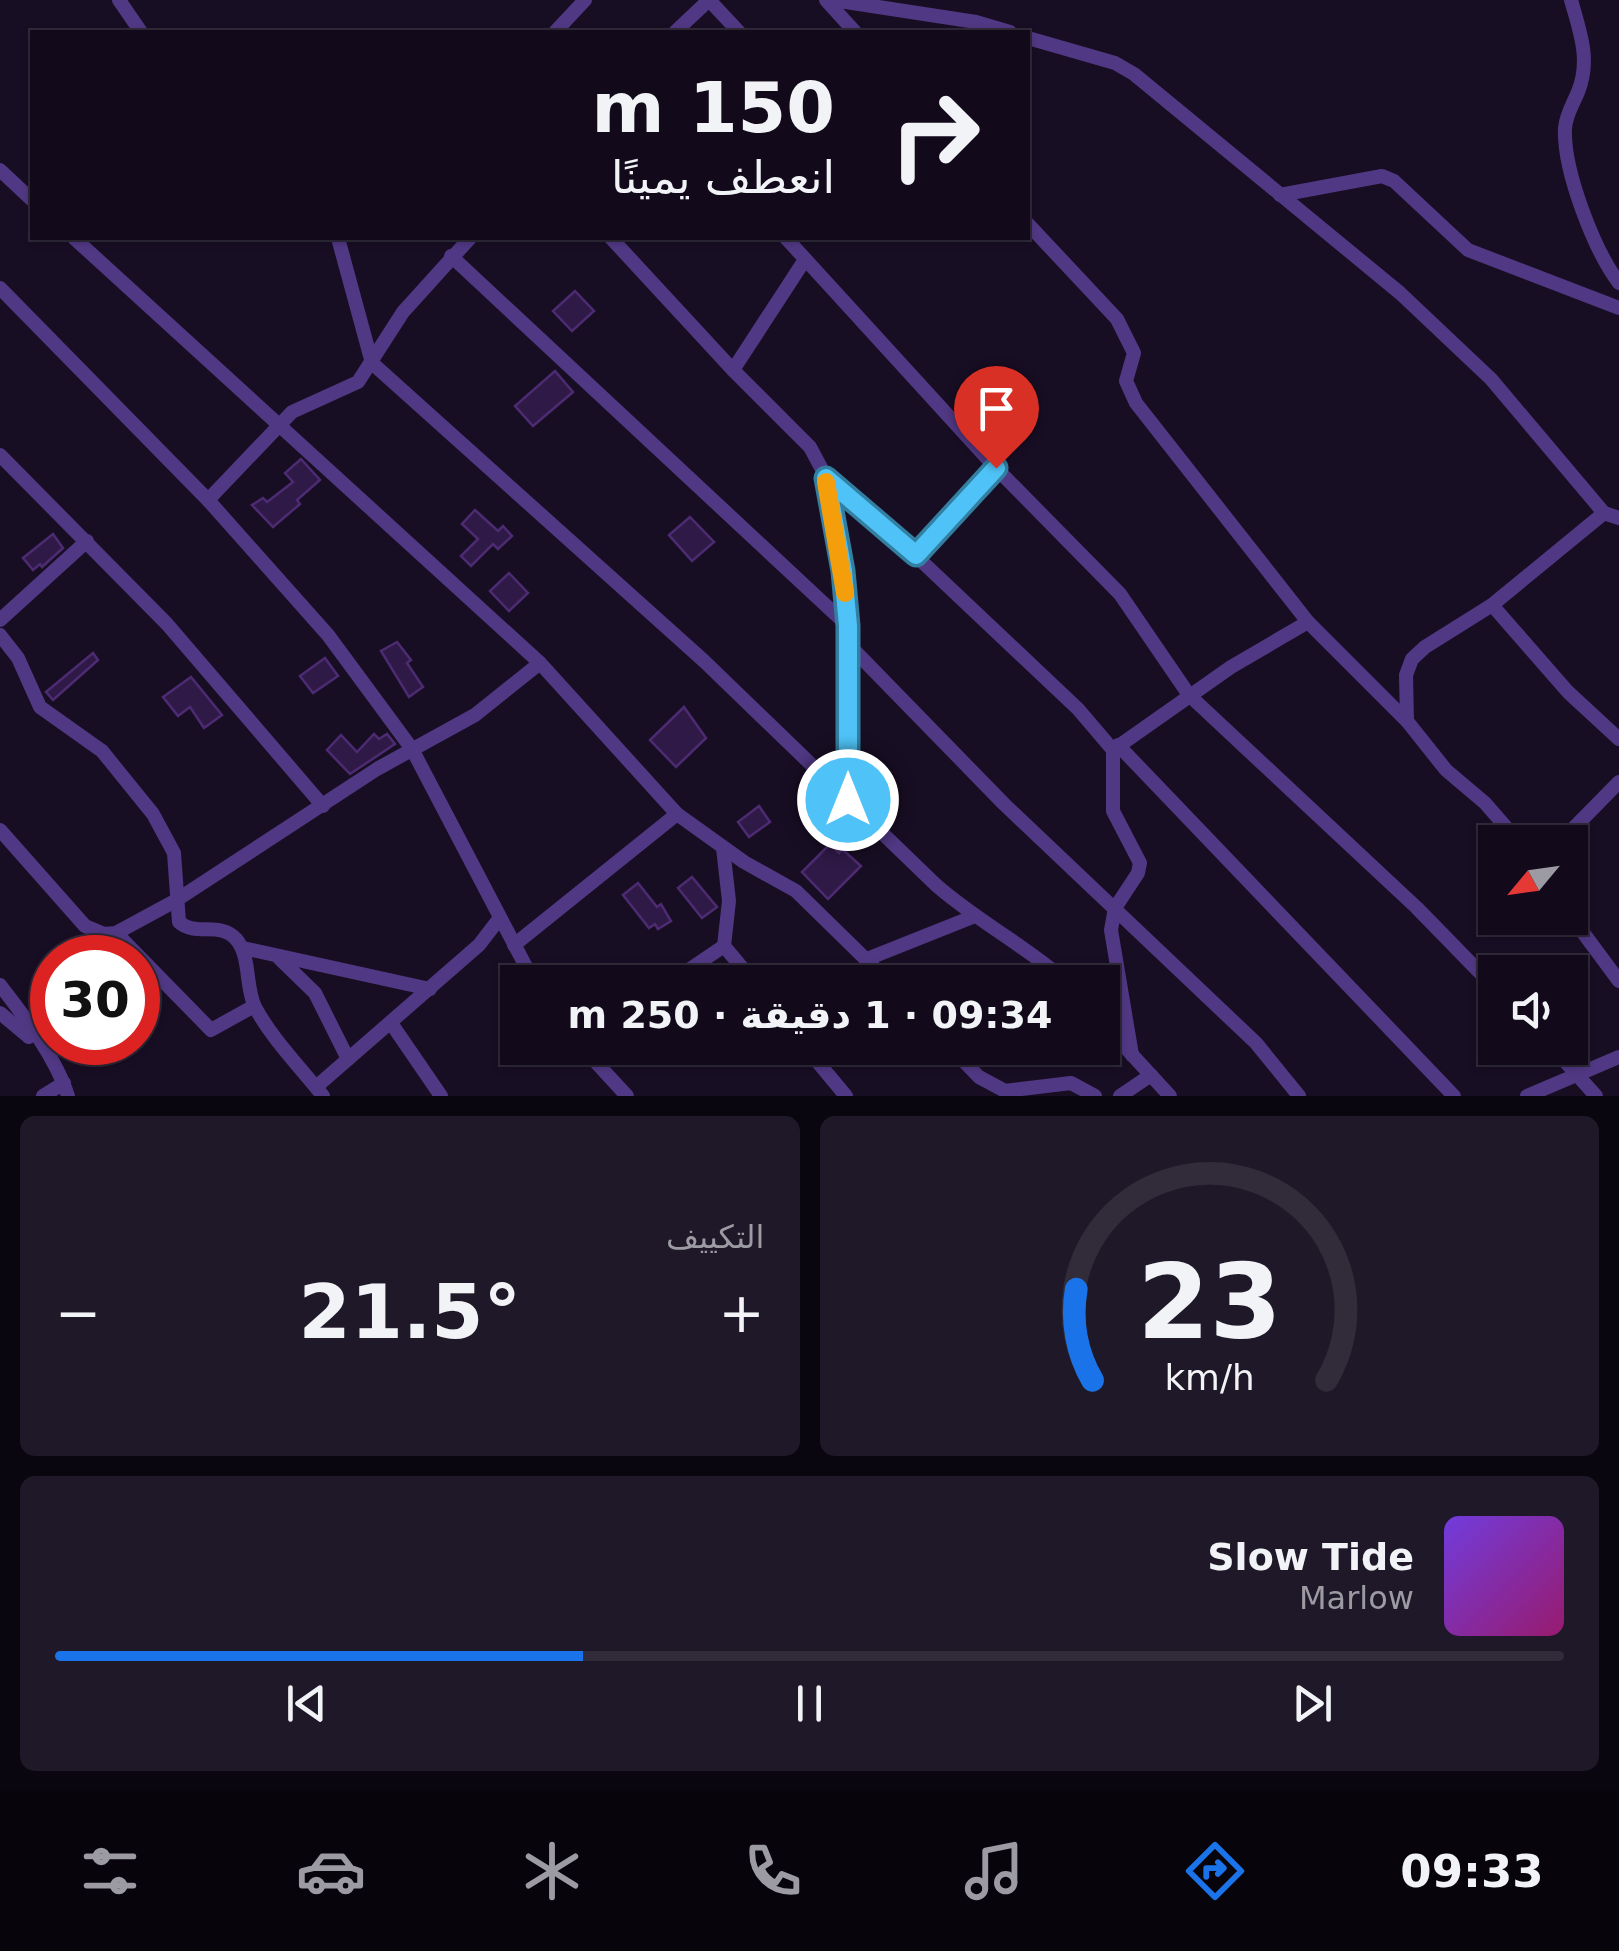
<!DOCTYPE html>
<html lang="ar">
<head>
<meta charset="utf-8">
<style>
	body { margin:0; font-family:"DejaVu Sans",Cairo,sans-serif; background:#1f1828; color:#f1f3f6; direction:rtl; height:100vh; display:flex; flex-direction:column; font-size:38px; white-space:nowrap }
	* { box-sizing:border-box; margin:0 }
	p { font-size:32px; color:#9c9aa3 }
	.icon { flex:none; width:55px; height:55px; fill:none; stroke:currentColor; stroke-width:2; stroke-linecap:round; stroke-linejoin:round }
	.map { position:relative; height:1096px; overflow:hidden; direction:ltr }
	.sheet { display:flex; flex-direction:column; gap:20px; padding:20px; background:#0a060f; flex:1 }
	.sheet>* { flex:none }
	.top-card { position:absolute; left:30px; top:30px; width:1000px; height:210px; border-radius:0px; box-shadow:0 2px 8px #0004,0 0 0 2px #312b3a; direction:rtl; background:#120a1b; color:#f1f3f6; overflow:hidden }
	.needle { width:65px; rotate:241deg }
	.fabs { position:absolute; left:1478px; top:825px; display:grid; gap:20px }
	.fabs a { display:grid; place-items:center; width:110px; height:110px; border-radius:0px; background:#120a1b; box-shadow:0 2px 8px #0004,0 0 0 2px #312b3a; font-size:50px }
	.speed { position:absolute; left:30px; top:935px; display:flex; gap:20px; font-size:50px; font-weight:700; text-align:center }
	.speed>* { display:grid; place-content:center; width:130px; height:130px; border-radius:50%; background:#120a1b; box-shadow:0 2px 8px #0004,0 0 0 2px #312b3a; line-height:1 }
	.speed .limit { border:15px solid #d22; background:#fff; color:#111 }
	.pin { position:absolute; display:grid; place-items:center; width:85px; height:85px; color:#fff; margin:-102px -42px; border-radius:50% 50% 50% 0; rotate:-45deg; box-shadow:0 0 10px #0007 }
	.pin .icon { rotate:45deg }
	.me { position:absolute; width:110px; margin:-55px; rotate:0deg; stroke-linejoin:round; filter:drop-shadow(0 0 8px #0008) }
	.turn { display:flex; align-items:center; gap:35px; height:210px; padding:0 30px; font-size:45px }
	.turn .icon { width:130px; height:130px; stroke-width:2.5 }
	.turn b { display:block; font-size:70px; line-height:85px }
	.big { font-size:75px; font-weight:600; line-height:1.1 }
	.sheet .widget { flex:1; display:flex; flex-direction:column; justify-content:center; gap:15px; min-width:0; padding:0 35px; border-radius:15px; background:#1f1828 }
	.sheet .dial { align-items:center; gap:0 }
	.dial svg { height:260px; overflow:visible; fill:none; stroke:#312b3a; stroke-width:7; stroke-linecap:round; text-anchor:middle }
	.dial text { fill:#f1f3f6; stroke:none }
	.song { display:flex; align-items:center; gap:30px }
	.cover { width:120px; height:120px; border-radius:15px; background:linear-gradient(135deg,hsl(260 70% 55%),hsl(320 70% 35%)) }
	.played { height:10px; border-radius:5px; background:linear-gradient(90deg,#1a73e8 35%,#312b3a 35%) }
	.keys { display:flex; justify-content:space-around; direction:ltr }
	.heat { display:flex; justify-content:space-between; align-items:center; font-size:55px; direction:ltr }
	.sheet .tiles { flex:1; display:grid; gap:20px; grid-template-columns:1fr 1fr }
	.widget:last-child { grid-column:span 2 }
	.trip { position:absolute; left:500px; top:965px; width:620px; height:100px; border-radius:0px; background:#120a1b; box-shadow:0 2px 8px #0004,0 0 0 2px #312b3a; font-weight:600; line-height:100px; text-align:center; direction:rtl }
	.dock { display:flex; height:160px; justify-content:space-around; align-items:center; background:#07040b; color:#9c9aa3 }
	.dock .icon { width:70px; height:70px }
	.dock .selected { color:#1a73e8 }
	.dock b { font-size:45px; color:#f1f3f6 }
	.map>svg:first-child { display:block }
	.building { fill:#2f1946; stroke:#4d2b72; stroke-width:2.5 }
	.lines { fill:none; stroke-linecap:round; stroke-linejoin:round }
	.street { stroke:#513884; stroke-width:14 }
	.route-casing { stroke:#337fa1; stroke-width:25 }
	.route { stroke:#4fc3f7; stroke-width:18 }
	.slow { stroke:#f59e0b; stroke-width:18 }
</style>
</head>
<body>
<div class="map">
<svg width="1619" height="1096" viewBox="0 0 1619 1096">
	<rect width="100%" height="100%" fill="#180e24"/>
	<!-- building -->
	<g class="building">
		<polygon points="575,291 594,311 572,331 553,311"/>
		<polygon points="555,371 573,392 533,426 515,406"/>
		<polygon points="301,459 320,480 297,500 300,504 273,527 252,505 263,498 267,502 293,482 285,473"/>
		<polygon points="475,510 498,531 503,526 512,536 498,549 493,544 471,566 461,556 478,539 462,524"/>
		<polygon points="690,517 714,542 692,561 669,535"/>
		<polygon points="53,534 63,548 42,567 40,564 33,570 23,558"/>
		<polygon points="509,573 528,593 509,611 490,591"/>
		<polygon points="397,642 411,660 407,663 423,687 409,697 381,651"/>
		<polygon points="93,653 98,660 53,700 46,692"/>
		<polygon points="325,658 338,676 313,693 300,676"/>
		<polygon points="191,677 222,715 204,728 190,707 178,716 163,697"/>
		<polygon points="684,707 706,738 676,767 650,740"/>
		<polygon points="374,734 379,739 387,734 395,744 350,774 327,750 341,735 357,752"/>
		<polygon points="759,806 770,822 749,837 738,822"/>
		<polygon points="830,844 839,853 842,849 861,866 828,899 802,872"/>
		<polygon points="692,877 717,907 702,918 678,888"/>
		<polygon points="638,883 657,907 661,904 671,921 658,929 655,924 649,928 623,895"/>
	</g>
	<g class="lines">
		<!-- street -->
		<g class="street">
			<polyline points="119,0 141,32"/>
			<polyline points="709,0 739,32"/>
			<polyline points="826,0 855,32"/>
			<polyline points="833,0 976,22 1010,32"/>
			<path d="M 1571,0 C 1580,32 1591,60 1578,92 C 1573,104 1566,115 1565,128 C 1563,170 1594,250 1619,283"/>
			<polyline points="555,32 585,0"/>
			<polyline points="675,32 709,0"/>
			<polyline points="1028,38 1115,63 1134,74 1400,293 1491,379 1604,513 1619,518"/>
			<polyline points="0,170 32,200"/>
			<polyline points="1280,195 1382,176 1394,181 1468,250 1619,308"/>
			<polyline points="1028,224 1117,319 1134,353 1126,381 1136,403 1308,622 1407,721 1446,770 1485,803 1519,842"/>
			<polyline points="74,238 540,663 677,814 744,862 796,891 889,982"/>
			<path d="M 338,238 L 372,363 L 704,661 L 936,885 C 977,921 1026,946 1067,982"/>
			<polyline points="611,238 733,370 810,447 826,477 843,571 848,626 848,801"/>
			<polyline points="786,238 996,468 1120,594 1189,695 1417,908 1495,988"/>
			<polyline points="451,256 848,626"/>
			<polyline points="0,288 208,500 328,635 412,749 534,982"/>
			<polyline points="733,370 804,261"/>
			<polyline points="0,455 167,624 323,806"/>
			<polyline points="826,477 915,555 1078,709 1113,750 1113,811 1140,863 1138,873 1115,908 1111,930 1132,1055"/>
			<polyline points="208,500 292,412 358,382 403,312 470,238"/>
			<polyline points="915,555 996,468"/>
			<polyline points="1492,605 1568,692 1619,739"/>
			<polyline points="0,620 87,541"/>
			<path d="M 0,635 L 18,658 L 40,707 L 102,751 L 153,814 L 174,853 L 179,922 C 196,937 220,921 236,939 C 251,956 245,987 255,1007 C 272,1039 301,1068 323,1096"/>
			<polyline points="848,644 1004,804 1256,1043 1299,1096"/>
			<polyline points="1407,721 1406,675 1412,659 1425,647 1492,605 1604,513"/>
			<polyline points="1118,745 1454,1096"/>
			<polyline points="1113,750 1231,667 1308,622"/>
			<polyline points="0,830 85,926 104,934 116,933 175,901 377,769 475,715 540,663"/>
			<polyline points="1560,842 1619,782"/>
			<polyline points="723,848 729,901 724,946 754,982"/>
			<polyline points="1570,915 1619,981"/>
			<polyline points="116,933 211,1030 254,1006"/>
			<polyline points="514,945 677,814"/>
			<polyline points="243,948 430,989"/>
			<polyline points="279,958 315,993 348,1059"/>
			<polyline points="867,959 975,916"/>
			<polyline points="671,982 724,946"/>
			<path d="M 0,985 C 25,1017 56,1058 68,1096"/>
			<polyline points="0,1013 29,1037"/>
			<polyline points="1102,1022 1170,1096"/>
			<polyline points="391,1023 441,1096"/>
			<polyline points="577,1048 593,1059 627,1096"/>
			<polyline points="806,1048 846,1096"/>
			<polyline points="951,1048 979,1077 1005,1091 1071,1083 1095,1096"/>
			<polyline points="1553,1048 1596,1096"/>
			<polyline points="316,1087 479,945 499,919"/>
			<polyline points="43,1096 64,1083"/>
			<polyline points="1120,1096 1151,1075"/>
			<polyline points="1527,1096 1619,1057"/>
		</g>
	</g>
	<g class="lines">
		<!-- route casing -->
		<g class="route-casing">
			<polyline id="route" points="848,800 848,626 843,571 826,478 916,555 996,468"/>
		</g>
		<!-- route -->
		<use href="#route" class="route"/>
		<!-- slow -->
		<polyline class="slow" points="826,482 845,593"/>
	</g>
</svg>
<div class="fabs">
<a><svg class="needle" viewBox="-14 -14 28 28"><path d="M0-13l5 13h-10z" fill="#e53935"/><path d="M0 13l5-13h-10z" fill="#9c9aa3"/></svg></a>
<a><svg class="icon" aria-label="sound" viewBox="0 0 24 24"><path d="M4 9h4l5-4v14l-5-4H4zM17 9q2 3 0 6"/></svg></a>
</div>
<div class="speed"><div class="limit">30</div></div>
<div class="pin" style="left:996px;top:468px;background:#d93025"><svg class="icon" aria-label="arrive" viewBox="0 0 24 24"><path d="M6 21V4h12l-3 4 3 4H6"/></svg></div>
<svg class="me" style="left:848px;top:800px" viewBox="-20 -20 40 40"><circle r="17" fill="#4fc3f7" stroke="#fff" stroke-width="3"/><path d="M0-11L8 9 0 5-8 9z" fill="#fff"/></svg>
<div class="trip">09:34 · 1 دقيقة · 250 m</div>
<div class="top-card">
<div class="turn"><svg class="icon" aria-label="right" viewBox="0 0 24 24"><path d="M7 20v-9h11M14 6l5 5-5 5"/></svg><div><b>150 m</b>انعطف يمينًا</div></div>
</div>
</div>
<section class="sheet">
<div class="tiles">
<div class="widget dial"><svg viewBox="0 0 100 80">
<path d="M14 69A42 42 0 1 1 86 69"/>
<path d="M14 69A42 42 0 0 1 9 41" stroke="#1a73e8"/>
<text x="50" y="56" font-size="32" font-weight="700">23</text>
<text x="50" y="72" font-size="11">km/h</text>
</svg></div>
<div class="widget"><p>التكييف</p>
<div class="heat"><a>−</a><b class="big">21.5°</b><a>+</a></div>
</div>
<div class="widget">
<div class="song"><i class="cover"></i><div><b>Slow Tide</b><p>Marlow</p></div></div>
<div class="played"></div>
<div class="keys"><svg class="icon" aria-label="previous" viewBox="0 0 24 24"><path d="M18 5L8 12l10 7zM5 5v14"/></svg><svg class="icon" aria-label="pause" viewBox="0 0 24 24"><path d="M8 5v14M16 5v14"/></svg><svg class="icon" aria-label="next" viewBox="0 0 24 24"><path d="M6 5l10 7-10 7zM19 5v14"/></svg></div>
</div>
</div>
</section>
<nav class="dock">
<b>09:33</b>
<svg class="icon selected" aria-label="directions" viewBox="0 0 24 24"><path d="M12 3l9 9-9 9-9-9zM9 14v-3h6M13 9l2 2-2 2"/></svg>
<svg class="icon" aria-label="music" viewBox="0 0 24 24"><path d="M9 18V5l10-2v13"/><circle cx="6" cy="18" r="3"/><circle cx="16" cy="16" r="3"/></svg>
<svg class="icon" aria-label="phone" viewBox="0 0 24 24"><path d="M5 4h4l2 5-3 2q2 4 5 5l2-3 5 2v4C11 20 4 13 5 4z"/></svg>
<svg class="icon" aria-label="climate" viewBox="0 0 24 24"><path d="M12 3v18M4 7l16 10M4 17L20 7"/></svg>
<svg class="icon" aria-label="car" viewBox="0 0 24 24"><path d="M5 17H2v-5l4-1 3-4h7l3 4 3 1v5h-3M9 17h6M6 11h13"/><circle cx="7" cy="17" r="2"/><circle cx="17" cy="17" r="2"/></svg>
<svg class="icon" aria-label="filters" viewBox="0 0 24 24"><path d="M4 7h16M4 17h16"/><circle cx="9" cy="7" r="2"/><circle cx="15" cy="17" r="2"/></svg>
</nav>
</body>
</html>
